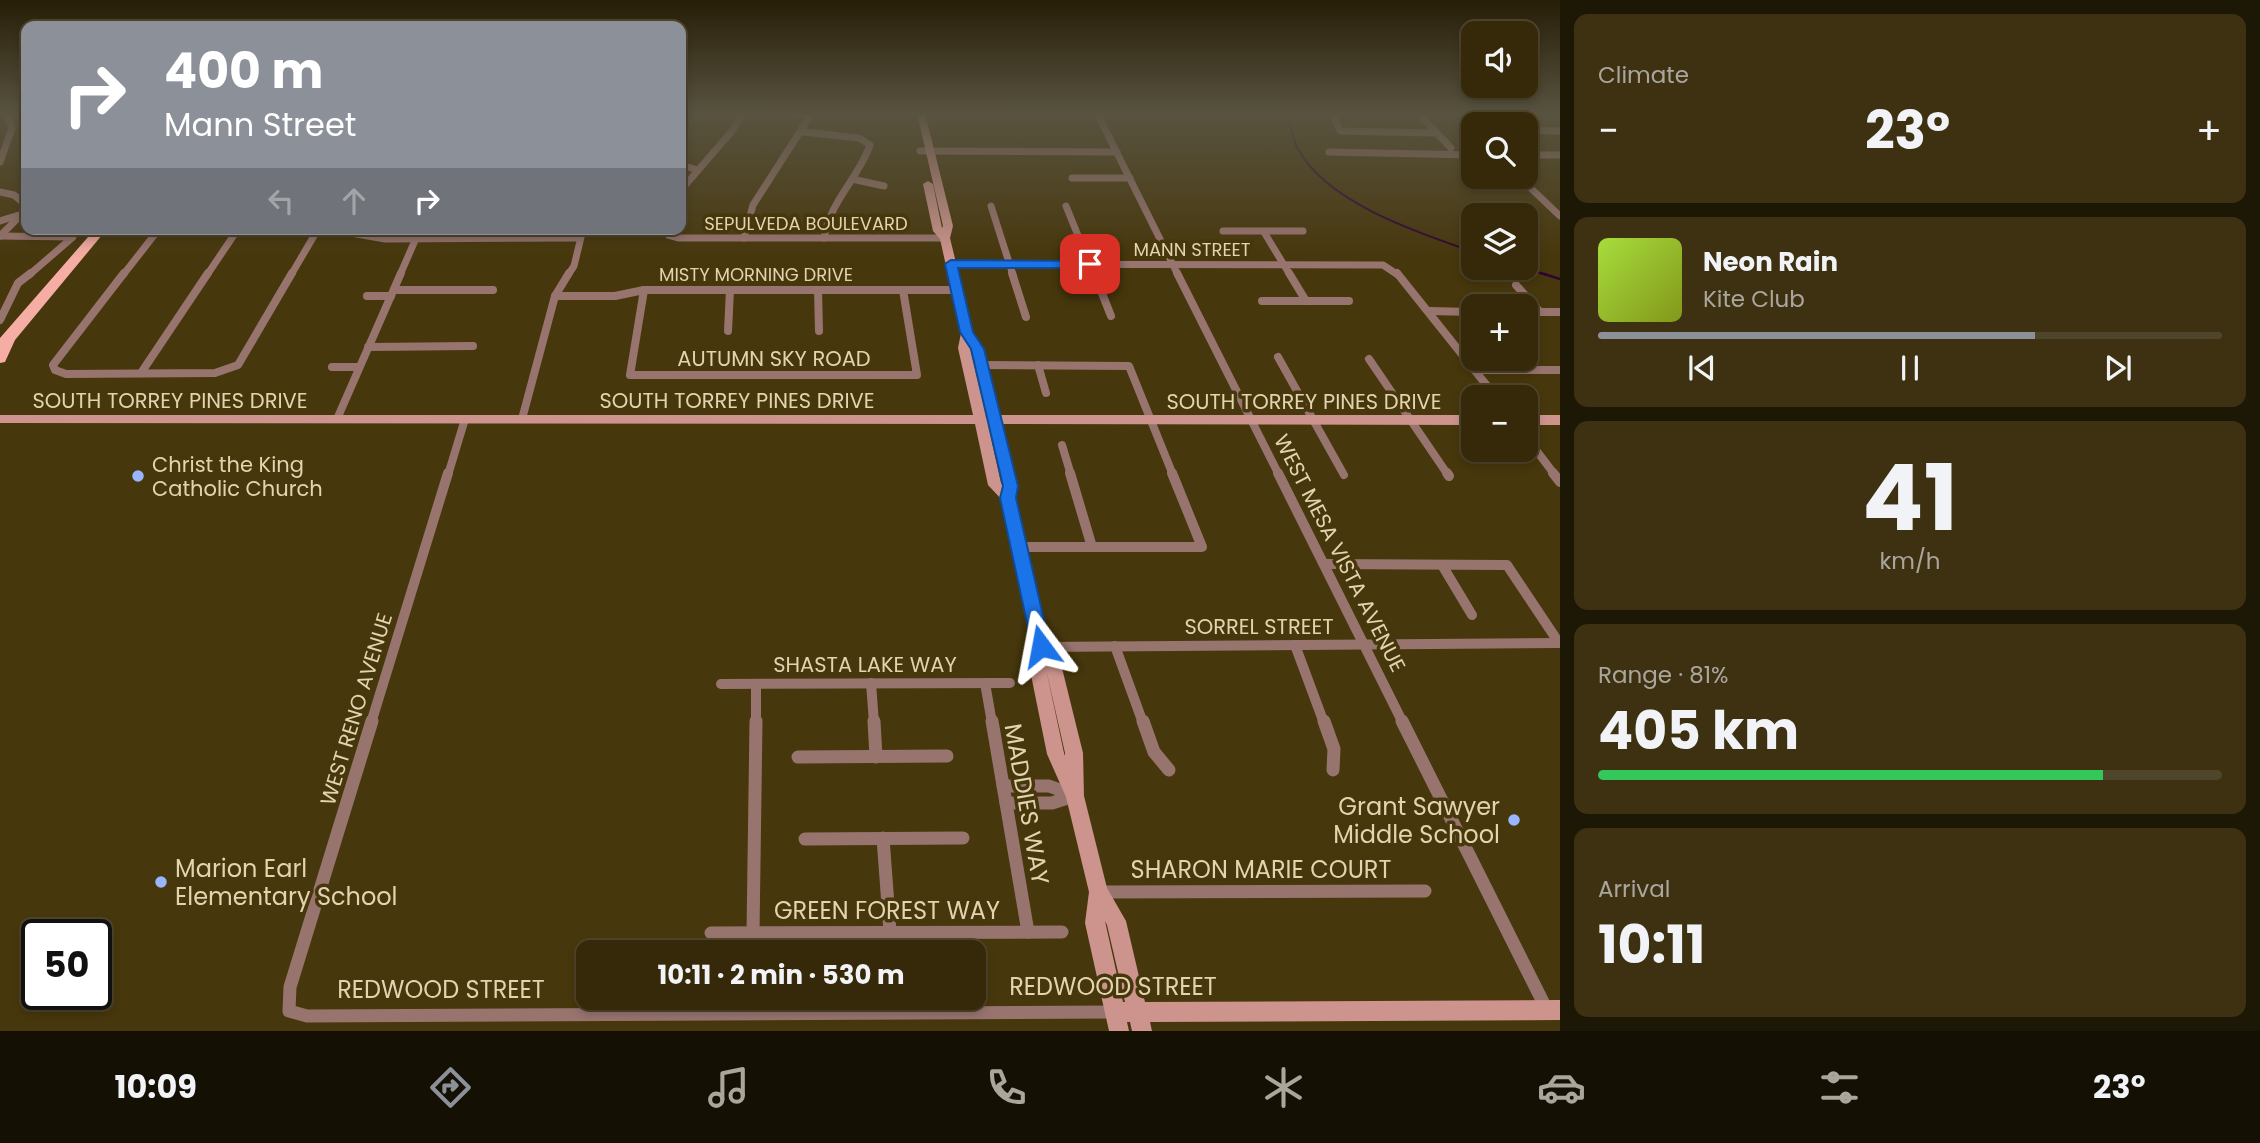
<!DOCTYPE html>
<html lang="en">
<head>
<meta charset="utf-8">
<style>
	body { margin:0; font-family:Poppins,sans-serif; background:#3d3112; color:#f1f3f6; height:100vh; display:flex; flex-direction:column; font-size:26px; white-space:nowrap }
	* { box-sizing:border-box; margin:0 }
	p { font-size:23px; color:#aaa69c }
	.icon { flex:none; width:38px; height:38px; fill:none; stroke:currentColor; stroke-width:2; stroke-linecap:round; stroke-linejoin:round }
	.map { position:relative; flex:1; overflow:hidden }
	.sheet { display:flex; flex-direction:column; gap:14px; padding:14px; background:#1d1705; width:700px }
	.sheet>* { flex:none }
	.top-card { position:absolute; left:21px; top:21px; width:665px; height:214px; border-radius:14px; box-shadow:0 4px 10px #0003,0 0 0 2px #4f452a; background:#8c9099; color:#fff; overflow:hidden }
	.fabs { position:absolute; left:1461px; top:21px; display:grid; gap:14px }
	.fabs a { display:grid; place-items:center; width:77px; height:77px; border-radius:14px; background:#352909; box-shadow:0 4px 10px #0003,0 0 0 2px #4f452a; font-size:35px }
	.speed { position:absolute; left:21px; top:919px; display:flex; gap:14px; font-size:35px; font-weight:700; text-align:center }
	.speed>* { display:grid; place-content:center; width:91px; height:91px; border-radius:50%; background:#352909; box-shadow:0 4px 10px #0003,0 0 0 2px #4f452a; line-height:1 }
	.speed .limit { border:4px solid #111; border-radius:10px; background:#fff; color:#111 }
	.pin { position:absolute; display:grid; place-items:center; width:60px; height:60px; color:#fff; margin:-30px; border-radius:14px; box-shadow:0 4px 10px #0006 }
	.me { position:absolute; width:77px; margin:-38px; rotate:347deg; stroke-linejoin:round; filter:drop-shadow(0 0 5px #0008) }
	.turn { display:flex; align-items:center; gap:24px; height:147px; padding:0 28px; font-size:32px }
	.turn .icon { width:91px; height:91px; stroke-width:2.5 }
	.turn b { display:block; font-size:49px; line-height:60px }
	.lanes { display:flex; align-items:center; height:66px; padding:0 28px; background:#0003; justify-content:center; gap:35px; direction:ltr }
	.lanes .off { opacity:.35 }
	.big { font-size:52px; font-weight:700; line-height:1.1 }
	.sheet .card { flex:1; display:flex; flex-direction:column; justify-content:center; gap:10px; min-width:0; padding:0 24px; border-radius:14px; background:#3d3112 }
	.sheet .dial { align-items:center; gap:0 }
	.dial b { font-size:91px; line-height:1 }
	.song { display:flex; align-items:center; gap:21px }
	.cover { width:84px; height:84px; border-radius:10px; background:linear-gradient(135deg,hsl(80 70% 55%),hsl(70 70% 35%)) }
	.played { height:7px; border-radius:4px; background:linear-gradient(90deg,#8c9099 70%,#4f452a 70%) }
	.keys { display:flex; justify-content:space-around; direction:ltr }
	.heat { display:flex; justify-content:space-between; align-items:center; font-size:38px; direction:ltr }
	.charge { height:10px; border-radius:5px; background:linear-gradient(90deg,#34c759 81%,#4f452a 0) }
	.trip { position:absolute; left:576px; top:940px; width:410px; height:70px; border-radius:14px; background:#352909; box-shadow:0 4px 10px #0003,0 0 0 2px #4f452a; font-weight:700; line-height:70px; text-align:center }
	.menu { display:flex; height:112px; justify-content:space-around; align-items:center; background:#151004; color:#aaa69c }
	.menu .icon { width:49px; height:49px }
	.menu .selected { color:#8c9099 }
	.menu b { font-size:32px; color:#f1f3f6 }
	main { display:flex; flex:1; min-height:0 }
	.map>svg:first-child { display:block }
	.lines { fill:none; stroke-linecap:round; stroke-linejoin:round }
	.stream-far1 { stroke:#330334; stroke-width:2 }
	.stream { stroke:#330334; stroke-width:2.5 }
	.street-far3 { stroke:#98746f; stroke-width:7 }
	.street-far2 { stroke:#98746f; stroke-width:8 }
	.street-far1 { stroke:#98746f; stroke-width:10 }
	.street { stroke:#98746f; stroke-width:13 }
	.secondary { fill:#cd948d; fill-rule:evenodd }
	.primary { fill:#f6ada3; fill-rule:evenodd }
	.route { fill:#1a73e8; stroke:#114b97; stroke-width:2 }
	.poi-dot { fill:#99b5fd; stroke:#47370c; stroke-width:2.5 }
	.labels { text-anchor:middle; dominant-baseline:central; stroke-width:7; stroke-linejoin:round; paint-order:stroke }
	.far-street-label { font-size:18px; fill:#e3d3af; stroke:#47370c }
	.street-label { font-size:21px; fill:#e3d3af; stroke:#47370c }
	.poi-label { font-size:21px; fill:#e3d3af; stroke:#47370c; text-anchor:start }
	.near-street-label { font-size:24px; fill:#e3d3af; stroke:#47370c }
	.near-poi-label { font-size:24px; fill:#e3d3af; stroke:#47370c; text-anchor:end }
</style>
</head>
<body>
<main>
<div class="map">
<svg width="1560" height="1031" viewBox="0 0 1560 1031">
	<rect width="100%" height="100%" fill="#47370c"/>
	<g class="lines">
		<!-- stream-far1 -->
		<g class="stream-far1">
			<path d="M 1286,113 C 1291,125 1292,138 1298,149 C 1327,203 1419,233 1474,252"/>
			<polyline points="1523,268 1547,275"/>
		</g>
		<!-- stream -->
		<polyline class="stream" points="1541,273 1560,279"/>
		<!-- street-far3 -->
		<g class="street-far3">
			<polyline points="791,113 811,116"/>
			<polyline points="1097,113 1178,275"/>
			<polyline points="1333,113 1340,131 1437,133"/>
			<polyline points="1418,113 1451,148"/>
			<polyline points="1526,130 1560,131"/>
			<path d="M 804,132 L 859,138 L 870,145 C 858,179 830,201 824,238"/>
			<polyline points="920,151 1117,152"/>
			<polyline points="1329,152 1474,155"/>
			<polyline points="1526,155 1560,155"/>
			<polyline points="0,162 12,128 6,113"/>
			<polyline points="681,165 698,170"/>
			<polyline points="1519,177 1560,216"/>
			<polyline points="1072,178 1130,178"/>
			<polyline points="852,179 884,186"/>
			<polyline points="681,190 732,131 743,113"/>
			<polyline points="0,192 14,195 26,205"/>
			<polyline points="991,206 1013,275"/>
			<polyline points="1066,206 1094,275"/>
			<polyline points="0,221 19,215"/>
			<polyline points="328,229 385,239 580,238"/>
			<polyline points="665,229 668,235 679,238 945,238"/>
			<polyline points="1223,231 1303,231"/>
			<polyline points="1264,232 1290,275"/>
			<polyline points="0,236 73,237 29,275"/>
			<polyline points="0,236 26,210"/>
			<polyline points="744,238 753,205 812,113"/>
			<polyline points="951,264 1383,265 1398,275"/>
			<polyline points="123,275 159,229"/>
			<polyline points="207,275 238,229"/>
			<polyline points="291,275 318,229"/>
			<polyline points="400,275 420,229"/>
			<polyline points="568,275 574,266 583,229"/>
		</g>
		<!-- street-far2 -->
		<g class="street-far2">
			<polyline points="124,273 53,365 55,370 66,374 215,373 238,365 292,273"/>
			<polyline points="1012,273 1026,317"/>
			<polyline points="1094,273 1111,316"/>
			<polyline points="1177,273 1279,475"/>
			<polyline points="1289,273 1306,301"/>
			<polyline points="1397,273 1496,397"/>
			<polyline points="1516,285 1540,312"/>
			<polyline points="394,290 493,290"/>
			<polyline points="644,290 630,375 917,375 903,290"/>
			<polyline points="818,290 819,331"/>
			<polyline points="367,296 391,296"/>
			<polyline points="555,296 615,296 644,290 957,290"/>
			<polyline points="1262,301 1349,301"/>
			<polyline points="1429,311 1474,312"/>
			<polyline points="1526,312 1560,312"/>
			<polyline points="0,320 18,283 31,273"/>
			<polyline points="728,331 730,290"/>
			<polyline points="368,347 473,346"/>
			<polyline points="1278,357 1344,475"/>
			<polyline points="1369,359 1448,475"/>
			<polyline points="982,365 1129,366 1173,475"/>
			<polyline points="1038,365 1046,393"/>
			<polyline points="332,367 359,367"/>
			<polyline points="1475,370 1560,370"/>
			<polyline points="141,373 208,273"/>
			<polyline points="337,419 401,273"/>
			<polyline points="522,419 555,296 569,273"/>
			<polyline points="1526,437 1555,475"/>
			<polyline points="1062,445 1071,475"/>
			<polyline points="448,475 465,419"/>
		</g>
		<!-- street-far1 -->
		<g class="street-far1">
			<polyline points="1070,473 1092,547"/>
			<polyline points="1278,473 1403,723"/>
			<polyline points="1447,473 1449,476"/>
			<polyline points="1553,473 1560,482"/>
			<polyline points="1019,547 1202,547 1172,473"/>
			<polyline points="1324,564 1507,565 1559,643"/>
			<polyline points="1442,565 1472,615"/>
			<polyline points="1295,645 1324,723"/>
			<polyline points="1115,646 1143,723"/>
			<polyline points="1041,647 1560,643"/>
			<polyline points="871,683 874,723"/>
			<polyline points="985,683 992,723"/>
			<polyline points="721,684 1010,683"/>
			<polyline points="371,723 448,473"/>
			<polyline points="756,723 756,684"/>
		</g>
		<!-- street -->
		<g class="street">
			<polyline points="372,721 290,987 289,1011 307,1016 1115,1012"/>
			<polyline points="874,721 876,757"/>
			<polyline points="992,721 1028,932"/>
			<polyline points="1143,721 1154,752 1169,770"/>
			<polyline points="1324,721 1334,749 1333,770"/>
			<polyline points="1402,721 1547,1010"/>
			<polyline points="798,757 947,756"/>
			<polyline points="1003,786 1049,786 1074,795"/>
			<polyline points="1006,803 1052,803 1074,796"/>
			<polyline points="883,838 890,932"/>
			<polyline points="805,839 963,838"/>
			<polyline points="1098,892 1425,891"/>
			<polyline points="711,933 1062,932"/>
			<polyline points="753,933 756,721"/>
		</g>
		<!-- secondary -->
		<g class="secondary">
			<path d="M 917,113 L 925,113 L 953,226 L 950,238 L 973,333 L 983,349 L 1000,415 L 1474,415 L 1474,425 L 1002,424 L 1018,486 L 1015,498 L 1048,645 L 1062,668 L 1083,753 L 1084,796 L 1107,888 L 1126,921 L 1145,1002 L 1560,1000 L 1560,1020 L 1150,1022 L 1152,1031 L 1132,1031 L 1130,1022 L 1127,1022 L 1129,1031 L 1109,1031 L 1085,923 L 1089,892 L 1066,797 L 1047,754 L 1030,670 L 1033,647 L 1002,500 L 988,485 L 975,424 L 0,423 L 0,415 L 973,415 L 958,348 L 961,333 L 940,239 L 933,231 L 923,184 L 928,181 L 933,184 L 942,228 L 943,226 ZM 970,348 L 971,349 L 987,415 L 986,415 ZM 988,424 L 989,424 L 1004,486 L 1001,483 ZM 1046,669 L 1065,753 L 1065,756 L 1064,753 ZM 1105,921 L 1107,925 L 1125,1002 L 1123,1002 Z"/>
			<rect x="1526" y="415" width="34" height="10"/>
		</g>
		<!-- primary -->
		<polygon class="primary" points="95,229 107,229 15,340 5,362 0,363 0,338"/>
	</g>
	<!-- sky -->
	<linearGradient id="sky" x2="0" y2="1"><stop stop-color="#271e07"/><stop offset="0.44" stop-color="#585340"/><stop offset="1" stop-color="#585340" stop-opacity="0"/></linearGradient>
	<rect width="1560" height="258" fill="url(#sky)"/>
	<!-- route -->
	<polygon class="route" points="951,260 1090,261 1096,264 1090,268 958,268 973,332 984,349 1018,486 1016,498 1050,646 1041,654 1032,646 1000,498 1003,486 971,349 960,332 945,264"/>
	<!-- markers -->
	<g class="poi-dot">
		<circle cx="138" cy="476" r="7"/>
		<circle cx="1514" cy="820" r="7"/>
		<circle cx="161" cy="882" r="7"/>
	</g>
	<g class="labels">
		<!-- far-street labels -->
		<g class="far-street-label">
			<text x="806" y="223">SEPULVEDA BOULEVARD</text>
			<text x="1192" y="249">MANN STREET</text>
			<text x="756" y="274">MISTY MORNING DRIVE</text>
		</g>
		<!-- street labels -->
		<g class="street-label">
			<text x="774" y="358">AUTUMN SKY ROAD</text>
			<text x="170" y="400">SOUTH TORREY PINES DRIVE</text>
			<text x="737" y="400">SOUTH TORREY PINES DRIVE</text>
			<text x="1304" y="401">SOUTH TORREY PINES DRIVE</text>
			<text transform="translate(1340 553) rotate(63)">WEST MESA VISTA AVENUE</text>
			<text x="1259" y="626">SORREL STREET</text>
			<text x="865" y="664">SHASTA LAKE WAY</text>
			<text transform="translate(356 709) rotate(-73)">WEST RENO AVENUE</text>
		</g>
		<!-- poi labels -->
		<g class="poi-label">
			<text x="152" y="464">Christ the King<tspan x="152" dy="24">Catholic Church</tspan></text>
		</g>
		<!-- near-street labels -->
		<g class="near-street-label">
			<text transform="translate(1027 804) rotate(80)">MADDIES WAY</text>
			<text x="1261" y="869">SHARON MARIE COURT</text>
			<text x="887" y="910">GREEN FOREST WAY</text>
			<text x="1113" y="986">REDWOOD STREET</text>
			<text x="441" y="989">REDWOOD STREET</text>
		</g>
		<!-- near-poi labels -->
		<g class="near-poi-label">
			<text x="1500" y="806">Grant Sawyer<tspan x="1500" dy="28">Middle School</tspan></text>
			<text x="175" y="868" text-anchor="start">Marion Earl<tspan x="175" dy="28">Elementary School</tspan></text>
		</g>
	</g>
</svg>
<div class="fabs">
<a><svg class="icon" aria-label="sound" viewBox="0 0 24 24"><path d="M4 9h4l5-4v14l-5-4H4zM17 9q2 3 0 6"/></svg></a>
<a><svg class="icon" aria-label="search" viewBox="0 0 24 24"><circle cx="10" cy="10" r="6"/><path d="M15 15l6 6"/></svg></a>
<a><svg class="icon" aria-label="layers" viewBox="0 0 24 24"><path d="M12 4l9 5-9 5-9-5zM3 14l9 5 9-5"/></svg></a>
<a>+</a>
<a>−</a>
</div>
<div class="speed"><div class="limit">50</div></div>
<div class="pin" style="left:1090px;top:264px;background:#d93025"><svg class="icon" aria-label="arrive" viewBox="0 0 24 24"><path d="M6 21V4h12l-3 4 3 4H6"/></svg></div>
<svg class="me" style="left:1041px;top:646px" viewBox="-20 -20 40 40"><path d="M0-17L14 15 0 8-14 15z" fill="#1a73e8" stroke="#fff" stroke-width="4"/></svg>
<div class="trip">10:11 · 2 min · 530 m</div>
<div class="top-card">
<div class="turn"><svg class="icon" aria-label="right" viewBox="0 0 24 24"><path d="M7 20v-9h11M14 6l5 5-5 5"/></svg><div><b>400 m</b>Mann Street</div></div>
<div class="lanes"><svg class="icon off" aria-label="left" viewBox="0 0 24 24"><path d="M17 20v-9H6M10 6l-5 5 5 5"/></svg><svg class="icon off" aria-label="ahead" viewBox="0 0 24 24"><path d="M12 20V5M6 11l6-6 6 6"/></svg><svg class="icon" aria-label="right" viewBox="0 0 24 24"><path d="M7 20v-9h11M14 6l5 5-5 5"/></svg></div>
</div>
</div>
<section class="sheet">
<div class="card"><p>Climate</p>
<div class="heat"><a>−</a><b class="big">23°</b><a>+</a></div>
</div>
<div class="card">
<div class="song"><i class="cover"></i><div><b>Neon Rain</b><p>Kite Club</p></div></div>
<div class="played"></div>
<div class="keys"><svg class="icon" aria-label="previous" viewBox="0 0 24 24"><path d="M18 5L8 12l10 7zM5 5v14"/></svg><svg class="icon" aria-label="pause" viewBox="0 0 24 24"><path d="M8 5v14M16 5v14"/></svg><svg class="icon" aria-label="next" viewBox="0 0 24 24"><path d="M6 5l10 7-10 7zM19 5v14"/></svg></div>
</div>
<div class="card dial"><b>41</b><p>km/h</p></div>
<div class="card"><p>Range · 81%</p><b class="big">405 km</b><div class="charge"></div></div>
<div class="card"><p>Arrival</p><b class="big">10:11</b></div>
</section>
</main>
<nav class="menu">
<b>10:09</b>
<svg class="icon selected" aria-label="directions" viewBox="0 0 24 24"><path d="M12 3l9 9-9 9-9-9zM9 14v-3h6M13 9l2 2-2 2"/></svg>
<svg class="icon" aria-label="music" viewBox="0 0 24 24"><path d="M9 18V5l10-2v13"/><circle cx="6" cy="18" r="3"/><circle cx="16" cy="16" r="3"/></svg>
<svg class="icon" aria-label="phone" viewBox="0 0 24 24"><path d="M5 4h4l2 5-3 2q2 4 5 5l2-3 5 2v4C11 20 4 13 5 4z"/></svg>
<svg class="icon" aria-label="climate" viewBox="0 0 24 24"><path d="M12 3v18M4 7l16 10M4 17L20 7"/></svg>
<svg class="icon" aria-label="car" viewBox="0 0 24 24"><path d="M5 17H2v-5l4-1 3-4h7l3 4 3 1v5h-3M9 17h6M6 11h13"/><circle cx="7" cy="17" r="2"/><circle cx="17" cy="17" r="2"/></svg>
<svg class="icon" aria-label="filters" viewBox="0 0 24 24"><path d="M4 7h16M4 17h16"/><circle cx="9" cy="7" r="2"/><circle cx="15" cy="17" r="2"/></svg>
<b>23°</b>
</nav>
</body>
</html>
